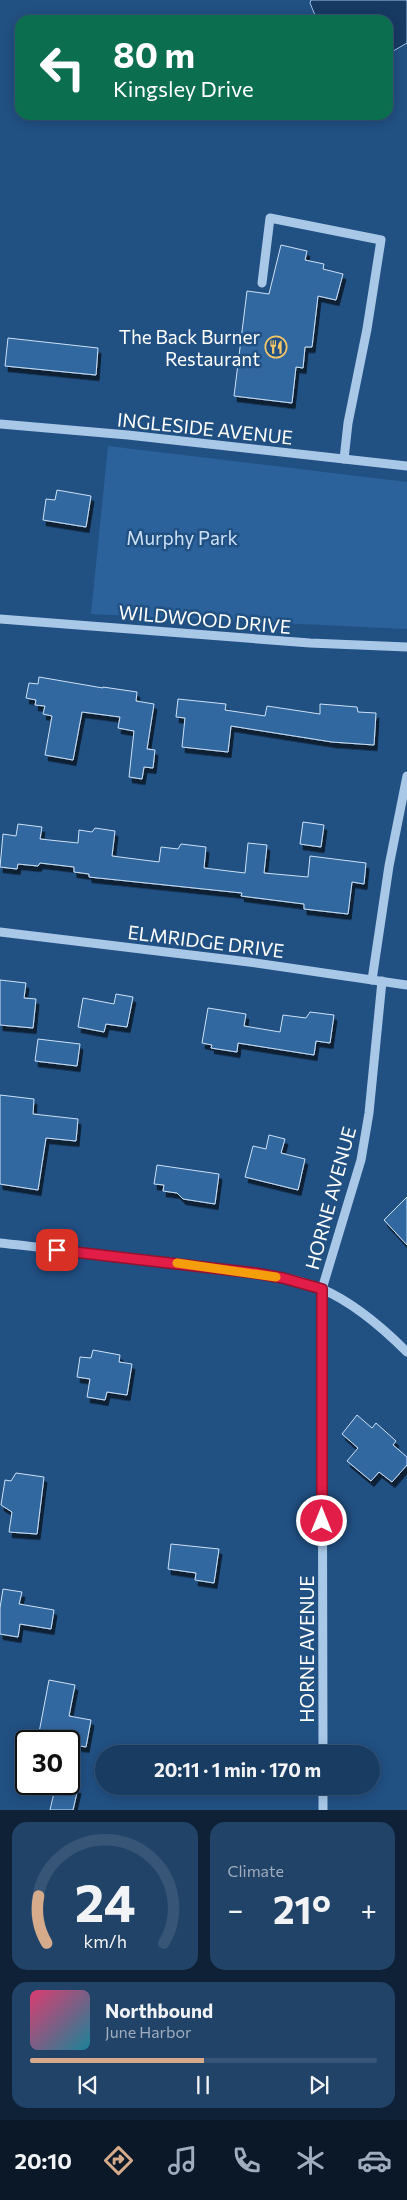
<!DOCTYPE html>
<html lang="en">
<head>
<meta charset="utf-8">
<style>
	body { margin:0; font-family:Commissioner,sans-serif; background:#224368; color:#f1f3f6; height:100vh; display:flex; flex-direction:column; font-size:19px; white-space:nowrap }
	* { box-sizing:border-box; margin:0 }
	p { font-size:16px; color:#9fadbe }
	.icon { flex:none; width:28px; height:28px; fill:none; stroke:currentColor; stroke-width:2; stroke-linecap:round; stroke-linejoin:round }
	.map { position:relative; height:1810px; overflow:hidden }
	.side { display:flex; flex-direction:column; gap:12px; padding:12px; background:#0e2136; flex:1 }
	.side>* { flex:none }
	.hud { position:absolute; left:15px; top:15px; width:378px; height:105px; border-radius:15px; box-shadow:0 2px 12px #0003,0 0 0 1px #375677; background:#0b6e4f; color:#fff; overflow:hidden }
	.speed { position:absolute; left:15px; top:1730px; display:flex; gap:10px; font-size:25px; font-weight:700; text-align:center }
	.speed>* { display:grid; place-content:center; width:65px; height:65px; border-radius:50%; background:#193c62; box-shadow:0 2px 12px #0003,0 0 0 1px #375677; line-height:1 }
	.speed .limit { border:2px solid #111; border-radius:8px; background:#fff; color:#111 }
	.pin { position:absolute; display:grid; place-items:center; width:42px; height:42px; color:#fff; margin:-21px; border-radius:10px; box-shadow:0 2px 8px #0006 }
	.me { position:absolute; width:55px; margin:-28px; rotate:0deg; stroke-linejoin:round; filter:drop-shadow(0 0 4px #0008) }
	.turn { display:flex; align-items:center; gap:18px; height:105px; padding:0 15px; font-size:22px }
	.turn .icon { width:65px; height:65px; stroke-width:2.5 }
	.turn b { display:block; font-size:35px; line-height:42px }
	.big { font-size:38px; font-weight:700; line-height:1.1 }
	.side .widget { flex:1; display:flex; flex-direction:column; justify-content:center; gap:8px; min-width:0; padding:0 18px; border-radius:15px; background:#224368 }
	.side .dial { align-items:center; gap:0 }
	.dial svg { height:130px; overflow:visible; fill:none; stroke:#375677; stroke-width:7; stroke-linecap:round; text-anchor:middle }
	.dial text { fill:#f1f3f6; stroke:none }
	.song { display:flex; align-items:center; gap:15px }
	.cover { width:60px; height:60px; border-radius:8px; background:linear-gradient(135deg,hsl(340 70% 55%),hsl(190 70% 35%)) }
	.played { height:5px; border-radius:2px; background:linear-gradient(90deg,#d6ab8b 50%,#375677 50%) }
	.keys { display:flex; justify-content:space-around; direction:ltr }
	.heat { display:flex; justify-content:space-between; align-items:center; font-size:28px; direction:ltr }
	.side .tiles { flex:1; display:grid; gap:12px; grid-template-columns:1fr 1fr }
	.widget:last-child { grid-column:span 2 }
	.trip { position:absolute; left:95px; top:1745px; width:285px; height:50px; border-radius:25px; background:#193c62; box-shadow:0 2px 12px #0003,0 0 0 1px #375677; font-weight:700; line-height:50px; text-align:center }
	.menu { display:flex; height:80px; justify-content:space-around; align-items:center; background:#0a1827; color:#9fadbe }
	.menu .icon { width:35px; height:35px }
	.menu .on { color:#d6ab8b }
	.menu b { font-size:22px; color:#f1f3f6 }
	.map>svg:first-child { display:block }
	.green { fill:#2b629b }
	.water { fill:#173a63; stroke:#9dc4ea }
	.building { fill:#3167a0; stroke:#cde1f6; filter:url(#shadow) }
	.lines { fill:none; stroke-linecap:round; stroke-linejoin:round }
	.minor { stroke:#a9c8e8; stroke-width:9 }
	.route-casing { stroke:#92132f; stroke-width:12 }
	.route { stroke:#e11d48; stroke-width:9 }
	.slow { stroke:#f59e0b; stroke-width:9 }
	.labels { text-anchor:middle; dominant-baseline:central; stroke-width:5; stroke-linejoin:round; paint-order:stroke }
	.poi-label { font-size:19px; fill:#fff; stroke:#215083; text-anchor:end }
	.street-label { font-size:19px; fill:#fff; stroke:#215083 }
	.park-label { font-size:19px; fill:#cde1f6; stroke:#215083 }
</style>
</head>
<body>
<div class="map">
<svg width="407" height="1810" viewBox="0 0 407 1810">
	<defs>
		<filter id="shadow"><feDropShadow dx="3" dy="5.5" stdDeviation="0" flood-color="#0009"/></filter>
	</defs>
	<rect width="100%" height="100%" fill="#215083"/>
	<!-- green -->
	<polygon class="green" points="108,446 407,482 407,629 91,614"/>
	<!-- water -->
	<polygon class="water" points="311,0 407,0 407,43 388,54 388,20 317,20 310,3"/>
	<!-- building -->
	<g class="building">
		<polygon points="281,245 307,251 305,260 324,264 323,269 343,274 336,300 318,296 312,347 305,347 303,368 296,367 292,403 234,396 247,291 269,294"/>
		<polygon points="8,338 98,348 96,375 5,366"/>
		<polygon points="57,490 91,496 86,527 43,520 46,499 55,500"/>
		<polygon points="39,677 103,688 103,687 137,692 136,701 154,704 147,749 155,750 153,768 144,767 142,779 129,777 134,731 118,728 120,717 82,712 73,760 45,755 52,716 43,714 45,706 35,705 36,700 26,698 29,683 38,684"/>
		<polygon points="178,699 226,704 225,710 265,716 267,706 320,714 320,704 357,707 358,712 376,713 374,745 332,742 231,726 228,752 182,747 185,718 176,717"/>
		<polygon points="303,822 324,825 321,847 300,844"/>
		<polygon points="18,824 42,827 40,839 78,843 79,830 92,832 95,828 115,831 112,856 159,862 161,847 178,849 181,844 206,847 204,868 245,873 248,843 267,845 264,873 308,877 310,856 366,863 364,884 352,882 348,914 304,909 304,904 241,896 242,893 89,877 89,874 74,872 74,867 40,863 38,866 18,864 17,869 0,867 3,834 16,836"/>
		<polygon points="0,980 26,983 24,998 36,999 33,1028 0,1025"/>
		<polygon points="116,994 133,997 127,1027 106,1024 104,1032 78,1027 83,998 114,1004"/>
		<polygon points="208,1008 246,1014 244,1026 280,1032 283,1015 306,1018 310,1012 334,1015 330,1043 316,1041 314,1055 238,1043 237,1052 211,1048 212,1045 202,1043"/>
		<polygon points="38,1039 80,1044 77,1066 35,1061"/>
		<polygon points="0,1095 34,1099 33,1114 78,1119 76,1141 46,1138 38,1190 0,1184"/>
		<polygon points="269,1135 285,1139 281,1153 305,1159 298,1190 245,1177 253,1146 266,1149"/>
		<polygon points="157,1165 219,1174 215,1204 183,1199 177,1193 163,1191 164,1185 154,1184"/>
		<polygon points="407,1197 407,1245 384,1220"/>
		<polygon points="93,1350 120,1355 119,1362 132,1364 127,1395 107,1392 105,1400 87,1397 90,1379 77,1377 80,1357 91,1358"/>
		<polygon points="357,1415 372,1428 376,1423 396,1441 393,1445 407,1457 407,1465 392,1482 379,1472 371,1481 347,1461 358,1448 342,1434"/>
		<polygon points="16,1473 44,1477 37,1534 9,1532 12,1512 1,1505 5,1480 11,1481"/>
		<polygon points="171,1544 219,1549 214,1583 195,1580 196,1573 168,1569"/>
		<polygon points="3,1589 22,1592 19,1604 54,1610 51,1629 20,1624 18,1637 0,1634 0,1608"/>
		<polygon points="49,1680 75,1685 69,1716 91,1720 86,1747 69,1744 69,1741 38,1738"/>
		<polygon points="56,1784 78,1788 73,1810 50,1810"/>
	</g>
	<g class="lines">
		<!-- minor -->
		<g class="minor">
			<polyline points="262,283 270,218 381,240 367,329 348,423 344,459"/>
			<polyline points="0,424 128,435 407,466"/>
			<polyline points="0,619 310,643 407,647"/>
			<polyline points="0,932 249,962 407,985"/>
			<polyline points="372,980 389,866 407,776"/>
			<path d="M 0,1243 C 71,1251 143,1258 214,1268 C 250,1272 289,1275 322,1289 C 352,1302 384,1329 407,1352"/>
			<polyline points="323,1754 322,1289 361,1160 369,1113 382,981"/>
			<polyline points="323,1786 323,1810"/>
		</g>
	</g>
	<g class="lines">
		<!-- route casing -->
		<g class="route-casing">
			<polyline id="route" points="57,1250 255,1273 283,1278 322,1289 322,1521"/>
		</g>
		<!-- route -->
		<use href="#route" class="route"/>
		<!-- slow -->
		<polyline class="slow" points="177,1263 276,1277"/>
	</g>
	<!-- icons -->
	<defs>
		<g id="restaurant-ring" transform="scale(1.125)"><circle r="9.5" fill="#215083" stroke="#f5c76a" stroke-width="1.5"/><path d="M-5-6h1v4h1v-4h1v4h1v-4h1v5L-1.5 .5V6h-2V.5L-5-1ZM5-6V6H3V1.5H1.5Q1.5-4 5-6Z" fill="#f5c76a"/></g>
	</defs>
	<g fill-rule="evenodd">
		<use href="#restaurant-ring" x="276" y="347"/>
	</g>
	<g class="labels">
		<!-- poi labels -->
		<g class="poi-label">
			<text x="260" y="336">The Back Burner<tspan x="260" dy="22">Restaurant</tspan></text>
		</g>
		<!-- street labels -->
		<g class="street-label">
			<text transform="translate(205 428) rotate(6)">INGLESIDE AVENUE</text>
			<text transform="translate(205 619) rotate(5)">WILDWOOD DRIVE</text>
			<text transform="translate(206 941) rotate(7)">ELMRIDGE DRIVE</text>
			<text transform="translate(330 1198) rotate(-75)">HORNE AVENUE</text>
			<text transform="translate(306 1649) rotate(-90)">HORNE AVENUE</text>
		</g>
		<!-- park labels -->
		<g class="park-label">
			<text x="182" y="537">Murphy Park</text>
		</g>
	</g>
</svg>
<div class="speed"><div class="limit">30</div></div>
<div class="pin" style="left:57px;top:1250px;background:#d93025"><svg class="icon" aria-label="arrive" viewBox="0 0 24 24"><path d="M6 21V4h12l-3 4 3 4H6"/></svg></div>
<svg class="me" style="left:322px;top:1521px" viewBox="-20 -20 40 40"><circle r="17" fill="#e11d48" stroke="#fff" stroke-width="3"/><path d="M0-11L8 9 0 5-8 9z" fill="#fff"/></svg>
<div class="trip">20:11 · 1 min · 170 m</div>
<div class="hud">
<div class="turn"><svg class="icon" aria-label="left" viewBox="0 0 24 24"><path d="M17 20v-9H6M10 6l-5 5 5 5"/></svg><div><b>80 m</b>Kingsley Drive</div></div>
</div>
</div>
<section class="side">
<div class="tiles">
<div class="widget dial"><svg viewBox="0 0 100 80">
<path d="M14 69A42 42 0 1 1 86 69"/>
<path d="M14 69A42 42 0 0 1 9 40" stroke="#d6ab8b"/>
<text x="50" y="56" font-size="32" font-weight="700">24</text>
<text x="50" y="72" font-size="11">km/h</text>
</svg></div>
<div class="widget"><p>Climate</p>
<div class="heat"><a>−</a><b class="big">21°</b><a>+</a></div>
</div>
<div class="widget">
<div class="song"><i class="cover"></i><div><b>Northbound</b><p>June Harbor</p></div></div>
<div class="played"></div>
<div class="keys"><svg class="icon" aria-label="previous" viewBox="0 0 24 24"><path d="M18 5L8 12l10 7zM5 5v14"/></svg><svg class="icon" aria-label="pause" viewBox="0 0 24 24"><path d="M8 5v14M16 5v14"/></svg><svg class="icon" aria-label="next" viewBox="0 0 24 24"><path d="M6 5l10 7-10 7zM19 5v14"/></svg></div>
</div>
</div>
</section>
<nav class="menu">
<b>20:10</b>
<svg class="icon on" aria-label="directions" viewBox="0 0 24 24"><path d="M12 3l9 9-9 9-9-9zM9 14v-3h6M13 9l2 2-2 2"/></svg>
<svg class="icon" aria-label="music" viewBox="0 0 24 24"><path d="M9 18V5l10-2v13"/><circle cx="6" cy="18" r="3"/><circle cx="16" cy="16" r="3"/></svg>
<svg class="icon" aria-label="phone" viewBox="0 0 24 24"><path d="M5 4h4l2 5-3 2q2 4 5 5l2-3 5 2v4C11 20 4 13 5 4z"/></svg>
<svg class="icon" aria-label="climate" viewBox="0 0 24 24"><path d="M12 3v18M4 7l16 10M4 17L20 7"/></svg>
<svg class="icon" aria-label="car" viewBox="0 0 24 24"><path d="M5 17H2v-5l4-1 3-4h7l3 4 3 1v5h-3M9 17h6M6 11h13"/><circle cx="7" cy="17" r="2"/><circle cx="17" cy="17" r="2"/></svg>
</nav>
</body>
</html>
